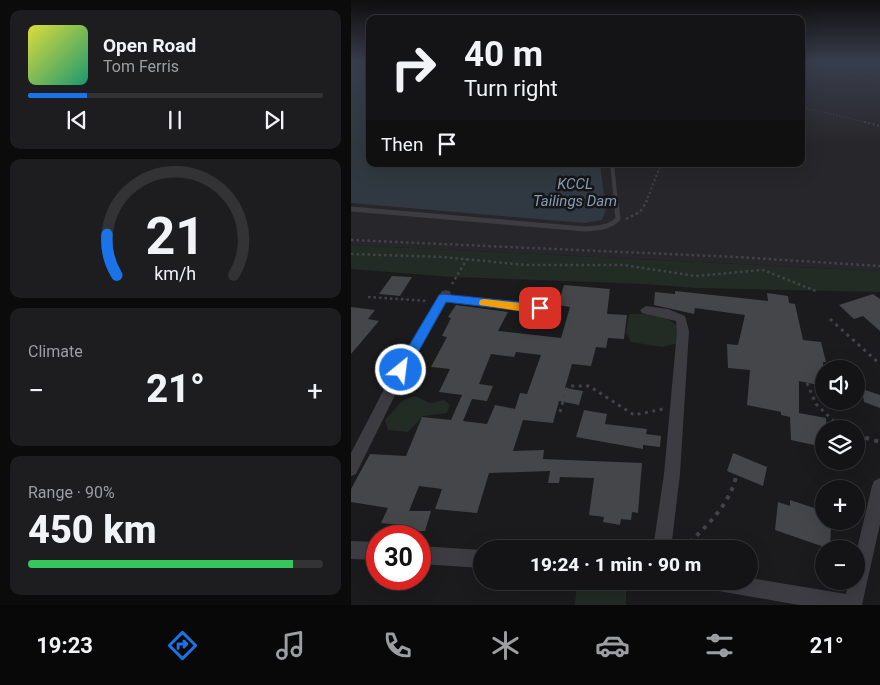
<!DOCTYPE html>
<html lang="en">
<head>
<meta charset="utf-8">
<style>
	body { margin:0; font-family:Roboto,sans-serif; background:#1d1d1f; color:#f1f3f6; height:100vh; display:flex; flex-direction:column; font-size:19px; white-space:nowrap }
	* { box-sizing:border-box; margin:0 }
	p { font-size:16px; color:#9d9ea1 }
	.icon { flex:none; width:28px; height:28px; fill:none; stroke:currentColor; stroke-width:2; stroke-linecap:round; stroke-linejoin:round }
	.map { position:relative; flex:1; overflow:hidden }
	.drawer { display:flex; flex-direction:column; gap:10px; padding:10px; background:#0b0b0c; width:351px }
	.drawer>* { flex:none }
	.top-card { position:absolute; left:15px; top:15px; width:439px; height:152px; border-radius:10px; box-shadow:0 5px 20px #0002,0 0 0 1px #333335; background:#141416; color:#f1f3f6; overflow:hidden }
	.buttons { position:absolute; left:464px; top:360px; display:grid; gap:10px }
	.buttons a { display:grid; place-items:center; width:50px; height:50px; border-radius:50%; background:#141416; box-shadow:0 5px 20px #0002,0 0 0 1px #333335; font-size:25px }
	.speed { position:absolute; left:15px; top:525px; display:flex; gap:10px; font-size:25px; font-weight:700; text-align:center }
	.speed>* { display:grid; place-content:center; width:65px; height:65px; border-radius:50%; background:#141416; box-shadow:0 5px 20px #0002,0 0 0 1px #333335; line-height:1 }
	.speed .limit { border:8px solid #d22; background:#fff; color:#111 }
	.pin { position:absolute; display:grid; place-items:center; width:42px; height:42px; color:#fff; margin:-21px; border-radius:10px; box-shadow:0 2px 8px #0006 }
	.me { position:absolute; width:55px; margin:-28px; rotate:29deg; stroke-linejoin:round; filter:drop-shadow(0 0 4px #0008) }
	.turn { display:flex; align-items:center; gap:18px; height:105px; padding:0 15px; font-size:22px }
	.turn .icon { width:65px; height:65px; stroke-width:2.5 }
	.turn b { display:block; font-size:35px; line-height:42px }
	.then { display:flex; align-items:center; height:48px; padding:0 15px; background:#0003; gap:10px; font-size:19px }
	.big { font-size:38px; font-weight:800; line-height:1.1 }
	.drawer .widget { flex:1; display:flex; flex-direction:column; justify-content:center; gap:8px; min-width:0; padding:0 18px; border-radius:10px; background:#1d1d1f }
	.drawer .dial { align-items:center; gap:0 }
	.dial svg { height:130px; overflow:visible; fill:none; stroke:#333335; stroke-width:7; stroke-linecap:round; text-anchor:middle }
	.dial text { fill:#f1f3f6; stroke:none }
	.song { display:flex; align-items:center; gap:15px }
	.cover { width:60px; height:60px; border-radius:8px; background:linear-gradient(135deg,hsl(60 70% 55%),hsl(160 70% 35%)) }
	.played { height:5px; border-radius:2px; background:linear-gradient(90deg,#1a73e8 20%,#333335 20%) }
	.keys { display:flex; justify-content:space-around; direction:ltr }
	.heat { display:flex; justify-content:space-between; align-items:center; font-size:28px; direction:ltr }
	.charge { height:8px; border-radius:4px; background:linear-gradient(90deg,#34c759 90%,#333335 0) }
	.trip { position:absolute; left:122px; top:540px; width:285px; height:50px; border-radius:25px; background:#141416; box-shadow:0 5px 20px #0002,0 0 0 1px #333335; font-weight:800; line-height:50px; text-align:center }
	.dock { display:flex; height:80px; justify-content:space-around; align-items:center; background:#080809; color:#9d9ea1 }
	.dock .icon { width:35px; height:35px }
	.dock .on { color:#1a73e8 }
	.dock b { font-size:22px; color:#f1f3f6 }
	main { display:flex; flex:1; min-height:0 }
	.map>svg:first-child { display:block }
	.built { fill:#27262a }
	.green { fill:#222b24 }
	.water { fill:#303941 }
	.building { fill:#45464a; fill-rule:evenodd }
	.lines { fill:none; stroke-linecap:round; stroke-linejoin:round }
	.path-far4 { stroke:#424349; stroke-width:1; stroke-dasharray:1 2; stroke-linecap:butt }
	.path-far3 { stroke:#424349; stroke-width:2; stroke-dasharray:2 2.5; stroke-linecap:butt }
	.path-far2 { stroke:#424349; stroke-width:2.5; stroke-dasharray:2.5 3; stroke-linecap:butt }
	.path-far1 { stroke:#424349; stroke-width:3; stroke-dasharray:3 4.5; stroke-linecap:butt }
	.path { stroke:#424349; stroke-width:4; stroke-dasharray:4 5.5; stroke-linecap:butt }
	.service-far1 { stroke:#3c3c42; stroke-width:4 }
	.service { stroke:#3c3c42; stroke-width:5 }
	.minor { fill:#3c3c42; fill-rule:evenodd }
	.route { fill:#1a73e8; stroke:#114b97 }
	.slow { fill:#f59e0b }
	.labels { text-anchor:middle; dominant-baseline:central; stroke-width:5; stroke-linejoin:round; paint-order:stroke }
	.far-water-label { font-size:15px; font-style:italic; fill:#869db5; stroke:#161518 }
</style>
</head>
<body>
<main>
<section class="drawer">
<div class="widget">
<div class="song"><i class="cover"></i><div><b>Open Road</b><p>Tom Ferris</p></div></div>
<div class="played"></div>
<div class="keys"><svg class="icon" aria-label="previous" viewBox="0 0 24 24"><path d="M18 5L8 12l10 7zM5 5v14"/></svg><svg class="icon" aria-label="pause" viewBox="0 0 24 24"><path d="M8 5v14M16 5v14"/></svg><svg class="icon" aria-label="next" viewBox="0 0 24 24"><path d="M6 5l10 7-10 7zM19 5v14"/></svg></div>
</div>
<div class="widget dial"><svg viewBox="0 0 100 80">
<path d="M14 69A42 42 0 1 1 86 69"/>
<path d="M14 69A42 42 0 0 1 8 44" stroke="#1a73e8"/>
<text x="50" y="56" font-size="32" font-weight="700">21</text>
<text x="50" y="72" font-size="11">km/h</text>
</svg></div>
<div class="widget"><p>Climate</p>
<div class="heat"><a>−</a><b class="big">21°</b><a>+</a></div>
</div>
<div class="widget"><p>Range · 90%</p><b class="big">450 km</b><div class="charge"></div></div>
</section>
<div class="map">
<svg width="529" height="605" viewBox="0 0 529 605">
	<rect width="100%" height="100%" fill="#1b1a1d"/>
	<!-- built -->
	<polygon class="built" points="0,62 19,62 19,164 450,164 450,62 529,62 529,271 0,245"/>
	<!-- green -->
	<g class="green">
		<polygon points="0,245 529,271 529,292 343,288 294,284 101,277 0,269"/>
		<path d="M 278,314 C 299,314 311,311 327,327 L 328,343 L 311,347 L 280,342 L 275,333 Z"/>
		<polygon points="64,396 79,403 93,400 99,405 96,413 72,416 57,432 37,430 34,420 51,401"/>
		<polygon points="226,581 275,581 275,605 224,605"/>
	</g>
	<!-- water -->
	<polygon class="water" points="0,62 19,62 19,164 249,164 255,210 251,220 233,223 0,203"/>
	<!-- building -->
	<g class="building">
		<polygon points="41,276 61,277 49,296 28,294"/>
		<path d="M 213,285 L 259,289 L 256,314 L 276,315 L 273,339 L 257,338 L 255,348 L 245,347 L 240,366 L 221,364 L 214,388 L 232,391 L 228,405 L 208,401 L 202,423 L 172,420 L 162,451 L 193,450 L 192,459 L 291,463 L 287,513 L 281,512 L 280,520 L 270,519 L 269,525 L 252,522 L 253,517 L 238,515 L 243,478 L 209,477 L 208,483 L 197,483 L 199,471 L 138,473 L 126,513 L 84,509 L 91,489 L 68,486 L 58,511 L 80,511 L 74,531 L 56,531 L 57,526 L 30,523 L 37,508 L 0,502 L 0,489 L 19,454 L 55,456 L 71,417 L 100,420 L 111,395 L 88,392 L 99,369 L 80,367 L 96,337 L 91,336 L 100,318 L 97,317 L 105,305 L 157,312 L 147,331 L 210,338 L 219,307 L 207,305 ZM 165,352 L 190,355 L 176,394 L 169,393 L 164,409 L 144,405 L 136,424 L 112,421 L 121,399 L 136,401 L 142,386 L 128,384 L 140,354 L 163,357 Z"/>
		<polygon points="324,291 417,301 416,293 437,296 438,303 444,304 452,340 470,342 475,362 472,362 472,386 448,381 448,413 475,418 476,429 472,429 472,447 440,440 439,417 430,415 430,412 396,405 399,370 377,368 376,344 387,345 394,315 344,308 343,314 303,305 304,292 324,294"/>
		<polygon points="522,294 529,299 529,331 512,316 503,319 488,305"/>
		<polygon points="0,307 24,310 17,319 28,321 0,354"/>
		<polygon points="511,389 529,395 529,408 513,402"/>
		<polygon points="233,410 256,414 254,424 296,429 295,434 310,436 309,447 292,445 292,449 225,437"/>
		<polygon points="382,453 416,467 412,486 376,471"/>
		<polygon points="439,500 472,511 471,523 480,526 479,549 424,530 427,502 439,506"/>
	</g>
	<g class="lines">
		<!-- path-far4 -->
		<g class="path-far4">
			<polyline points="450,64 479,62"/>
			<polyline points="450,78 529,80"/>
			<polyline points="450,107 518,123"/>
		</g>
		<!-- path-far3 -->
		<g class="path-far3">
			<polyline points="513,122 529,126"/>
			<polyline points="295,202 310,164"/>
		</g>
		<!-- path-far2 -->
		<g class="path-far2">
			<polyline points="275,219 289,212 296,201"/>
			<polyline points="0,240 385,257 529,266"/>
			<polyline points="0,254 92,257 175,265 272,265 345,276 412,270 465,291"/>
			<polyline points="101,284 116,259"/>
			<polyline points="17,297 77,301"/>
		</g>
		<!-- path-far1 -->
		<g class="path-far1">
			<polyline points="479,319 529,364"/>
			<polyline points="456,383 465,404 491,429"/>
			<polyline points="209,412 215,390 218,386 238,386 283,415 312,409"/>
			<polyline points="505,435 507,436"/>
		</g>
		<!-- path -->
		<g class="path">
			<polyline points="505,435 529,442"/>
			<path d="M 332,549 C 354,527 377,508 385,477"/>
		</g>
		<!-- service-far1 -->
		<polyline class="service-far1" points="261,164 265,202"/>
		<!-- service -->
		<path class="service" d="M 0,209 L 234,229 C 246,228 258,228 267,219 L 265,201"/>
		<!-- minor -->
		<g class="minor">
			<polygon points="95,290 99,291 100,295 175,304 203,305 209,309 203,313 175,312 96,302 53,377 5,474 0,476 0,453 43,370 88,295 91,291"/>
			<polygon points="295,306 317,309 334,316 338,331 329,474 320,549 302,549 313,474 326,331 325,321 321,320 291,313 289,310"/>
			<polygon points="529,478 529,524 511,605 448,605 362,590 356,587 353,581 399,581 399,578 495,594 498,581 505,581 505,553 521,486 523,481"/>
			<polygon points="0,541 26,542 26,560 0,559"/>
			<polygon points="69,546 131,550 131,568 69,564"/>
		</g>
	</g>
	<!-- sky -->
	<linearGradient id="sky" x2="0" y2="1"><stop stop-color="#0f0e10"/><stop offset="0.42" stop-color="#393e4c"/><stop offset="1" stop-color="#393e4c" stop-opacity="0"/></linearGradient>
	<rect width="529" height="146" fill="url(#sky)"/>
	<!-- route -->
	<polygon class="route" points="92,294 189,304 195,308 189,313 95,302 55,374 50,375 46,374 44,370 46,366 88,295"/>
	<!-- slow -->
	<polygon class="slow" points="133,299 169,303 175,307 169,311 129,305 128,303 129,300"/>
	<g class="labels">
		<!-- far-water labels -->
		<g class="far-water-label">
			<text x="224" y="184">KCCL<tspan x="224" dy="17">Tailings Dam</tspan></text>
		</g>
	</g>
</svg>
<div class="buttons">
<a><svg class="icon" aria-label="sound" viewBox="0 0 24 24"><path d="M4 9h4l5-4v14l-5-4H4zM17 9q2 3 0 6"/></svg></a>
<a><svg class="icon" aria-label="layers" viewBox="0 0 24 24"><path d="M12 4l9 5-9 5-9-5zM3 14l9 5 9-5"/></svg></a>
<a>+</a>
<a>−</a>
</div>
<div class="speed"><div class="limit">30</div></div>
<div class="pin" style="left:189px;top:308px;background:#d93025"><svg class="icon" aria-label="arrive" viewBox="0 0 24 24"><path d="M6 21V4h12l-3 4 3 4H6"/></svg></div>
<svg class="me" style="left:50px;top:370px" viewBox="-20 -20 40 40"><circle r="17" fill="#1a73e8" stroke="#fff" stroke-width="3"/><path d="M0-11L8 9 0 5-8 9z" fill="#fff"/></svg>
<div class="trip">19:24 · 1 min · 90 m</div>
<div class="top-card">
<div class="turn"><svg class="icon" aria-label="right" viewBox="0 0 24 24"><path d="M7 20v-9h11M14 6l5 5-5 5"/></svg><div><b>40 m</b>Turn right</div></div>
<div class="then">Then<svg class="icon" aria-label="arrive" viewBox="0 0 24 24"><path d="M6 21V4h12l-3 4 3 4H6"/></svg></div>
</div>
</div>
</main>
<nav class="dock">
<b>19:23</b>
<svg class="icon on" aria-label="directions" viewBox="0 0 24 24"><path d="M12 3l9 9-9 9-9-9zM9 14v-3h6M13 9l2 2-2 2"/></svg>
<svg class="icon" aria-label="music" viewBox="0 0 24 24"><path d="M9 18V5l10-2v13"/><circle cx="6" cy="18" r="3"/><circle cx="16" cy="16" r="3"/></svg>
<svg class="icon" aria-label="phone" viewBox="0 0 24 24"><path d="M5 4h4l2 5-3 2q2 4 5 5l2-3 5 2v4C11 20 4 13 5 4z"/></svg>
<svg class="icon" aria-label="climate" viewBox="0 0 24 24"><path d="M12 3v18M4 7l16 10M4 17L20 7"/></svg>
<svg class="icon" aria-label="car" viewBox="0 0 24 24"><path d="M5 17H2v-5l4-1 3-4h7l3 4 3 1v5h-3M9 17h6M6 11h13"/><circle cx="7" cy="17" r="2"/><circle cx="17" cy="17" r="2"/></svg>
<svg class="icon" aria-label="filters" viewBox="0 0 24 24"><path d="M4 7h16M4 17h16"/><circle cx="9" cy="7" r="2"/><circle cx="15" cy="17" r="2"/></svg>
<b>21°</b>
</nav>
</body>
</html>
